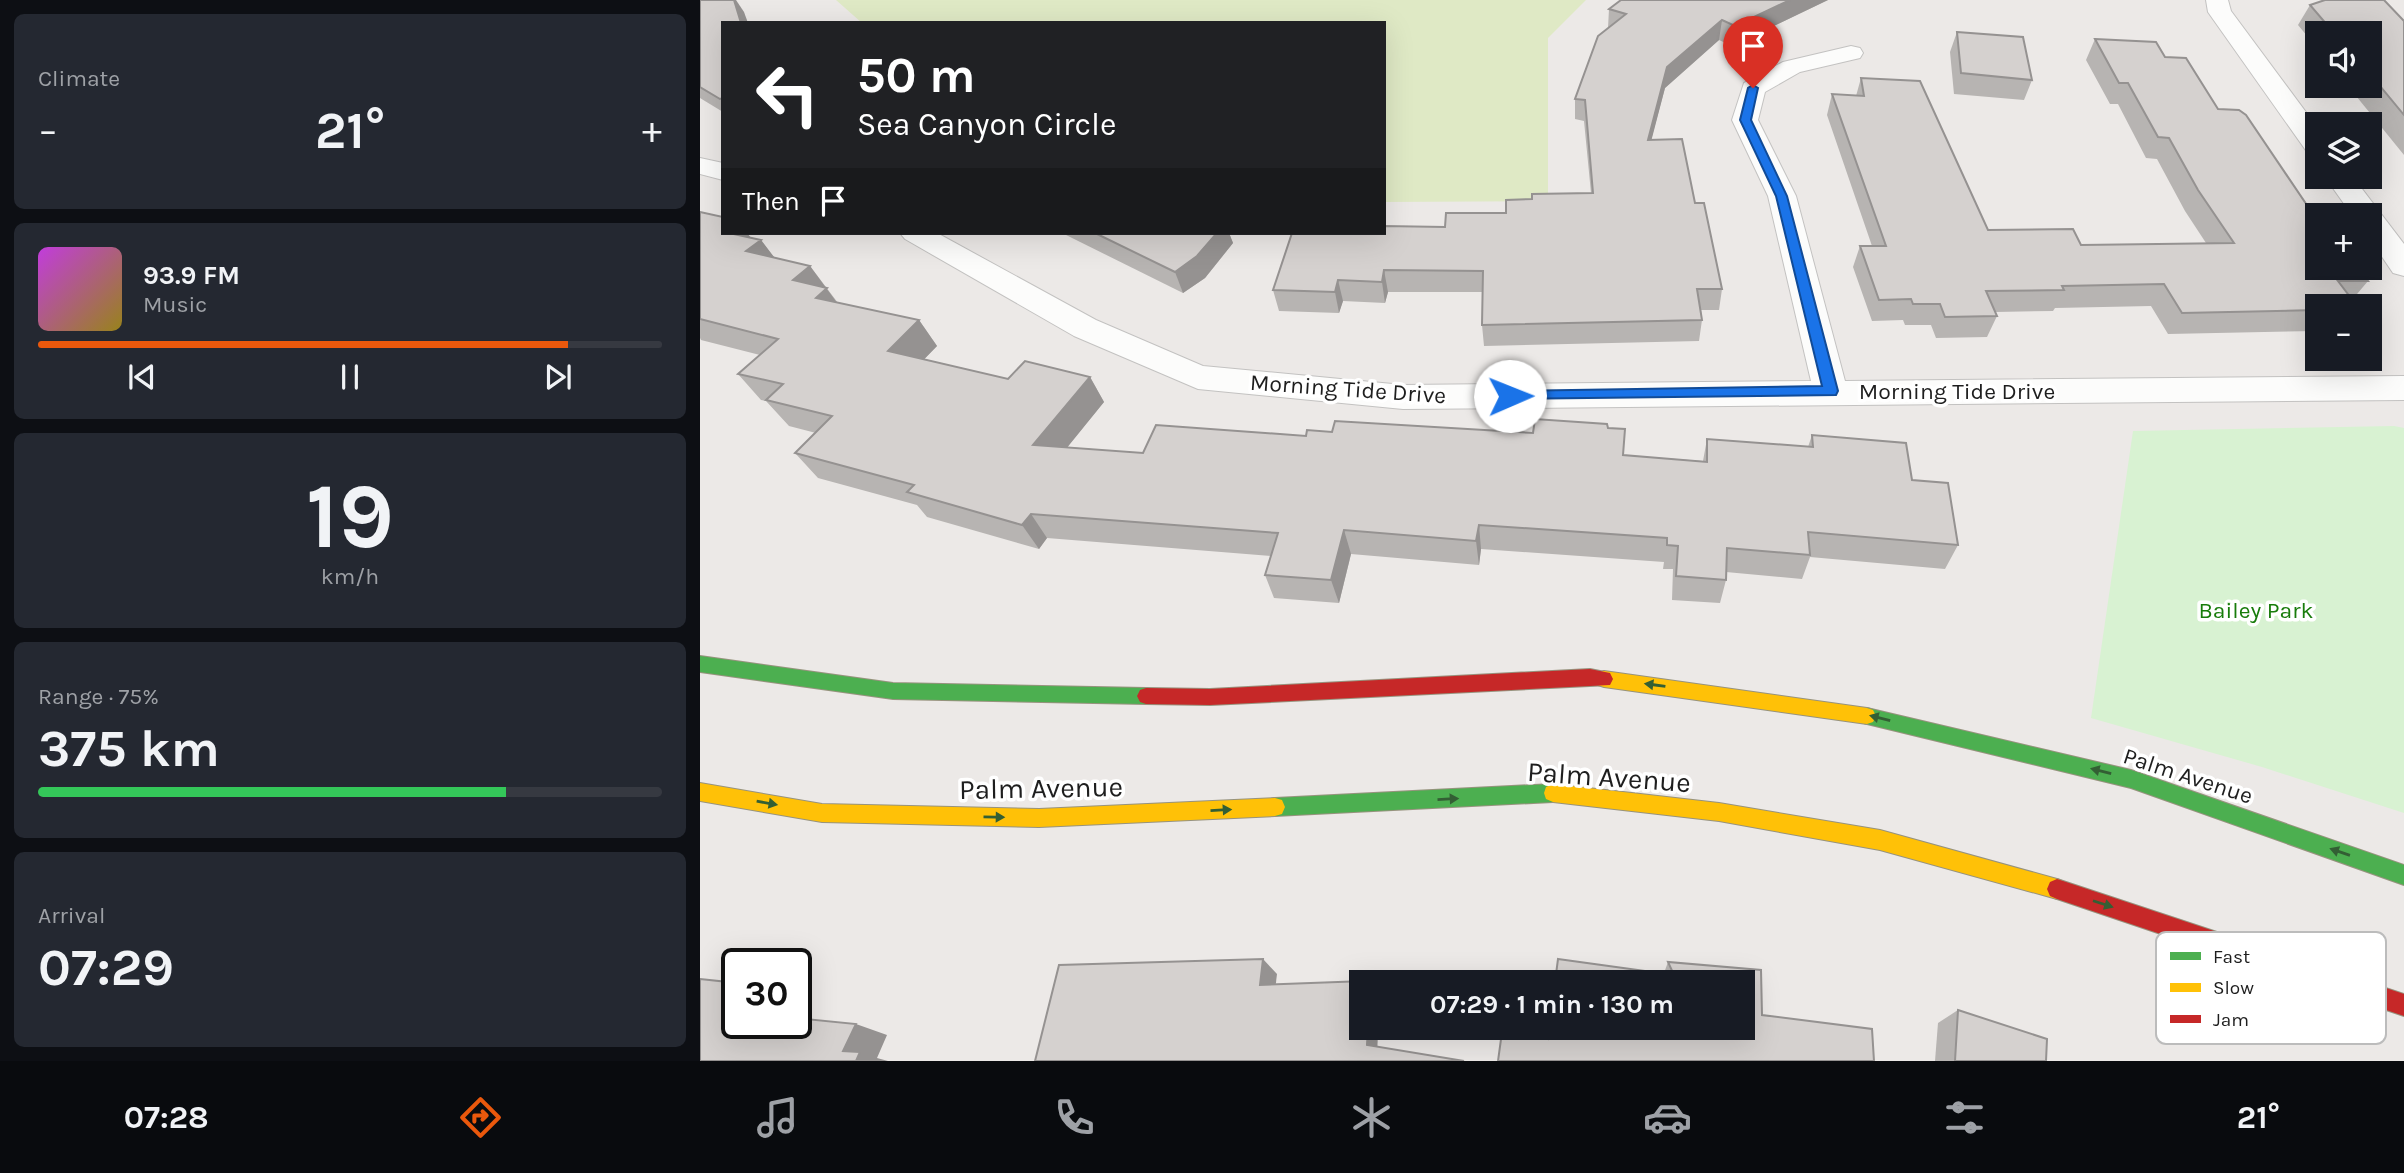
<!DOCTYPE html>
<html lang="en">
<head>
<meta charset="utf-8">
<style>
	body { margin:0; font-family:Karla,sans-serif; background:#242831; color:#f1f3f6; height:100vh; display:flex; flex-direction:column; font-size:26px; white-space:nowrap }
	* { box-sizing:border-box; margin:0 }
	p { font-size:23px; color:#9ea1a6 }
	.icon { flex:none; width:38px; height:38px; fill:none; stroke:currentColor; stroke-width:2; stroke-linecap:round; stroke-linejoin:round }
	.map { position:relative; flex:1; overflow:hidden }
	.side { display:flex; flex-direction:column; gap:14px; padding:14px; background:#0d0f14; width:700px }
	.side>* { flex:none }
	.banner { position:absolute; left:21px; top:21px; width:665px; height:214px; border-radius:0px; box-shadow:0 7px 28px #0002; background:#202124; color:#fff; overflow:hidden }
	.fabs { position:absolute; left:1605px; top:21px; display:grid; gap:14px }
	.fabs a { display:grid; place-items:center; width:77px; height:77px; border-radius:0px; background:#171b24; box-shadow:0 7px 28px #0002; font-size:35px }
	.speed { position:absolute; left:21px; top:948px; display:flex; gap:14px; font-size:35px; font-weight:700; text-align:center }
	.speed>* { display:grid; place-content:center; width:91px; height:91px; border-radius:50%; background:#171b24; box-shadow:0 7px 28px #0002; line-height:1 }
	.speed .limit { border:4px solid #111; border-radius:10px; background:#fff; color:#111 }
	.pin { position:absolute; display:grid; place-items:center; width:60px; height:60px; color:#fff; margin:-72px -30px; border-radius:50% 50% 50% 0; rotate:-45deg; box-shadow:0 0 7px #0007 }
	.pin .icon { rotate:45deg }
	.me { position:absolute; width:77px; margin:-38px; rotate:89deg; stroke-linejoin:round; filter:drop-shadow(0 0 5px #0008) }
	.turn { display:flex; align-items:center; gap:24px; height:147px; padding:0 21px; font-size:32px }
	.turn .icon { width:91px; height:91px; stroke-width:2.5 }
	.turn b { display:block; font-size:49px; line-height:60px }
	.then { display:flex; align-items:center; height:66px; padding:0 21px; background:#0003; gap:14px; font-size:26px }
	.big { font-size:52px; font-weight:700; line-height:1.1 }
	.side .widget { flex:1; display:flex; flex-direction:column; justify-content:center; gap:10px; min-width:0; padding:0 24px; border-radius:10px; background:#242831 }
	.side .dial { align-items:center; gap:0 }
	.dial b { font-size:91px; line-height:1 }
	.song { display:flex; align-items:center; gap:21px }
	.cover { width:84px; height:84px; border-radius:10px; background:linear-gradient(135deg,hsl(290 70% 55%),hsl(50 70% 35%)) }
	.played { height:7px; border-radius:4px; background:linear-gradient(90deg,#ea580c 85%,#363941 85%) }
	.keys { display:flex; justify-content:space-around; direction:ltr }
	.heat { display:flex; justify-content:space-between; align-items:center; font-size:38px; direction:ltr }
	.charge { height:10px; border-radius:5px; background:linear-gradient(90deg,#34c759 75%,#363941 0) }
	.trip { position:absolute; left:649px; top:970px; width:406px; height:70px; border-radius:0px; background:#171b24; box-shadow:0 7px 28px #0002; font-weight:700; line-height:70px; text-align:center }
	.tabs { display:flex; height:112px; justify-content:space-around; align-items:center; background:#090b0e; color:#9ea1a6 }
	.tabs .icon { width:49px; height:49px }
	.tabs .on { color:#ea580c }
	.tabs b { font-size:32px; color:#f1f3f6 }
	main { display:flex; flex:1; min-height:0 }
	.map>svg:first-child { display:block }
	.grass { fill:#dfe9c5 }
	.park { fill:#d8f2d2 }
	.lines { fill:none; stroke-linecap:round; stroke-linejoin:round }
	.street-casing { stroke:#c3c2c1; stroke-width:2 }
	.fast-casing { stroke:#97937e; stroke-width:2 }
	.slow-casing { stroke:#97937e; stroke-width:2 }
	.jam-casing { stroke:#97937e; stroke-width:2 }
	.street { fill:#fcfcfb; fill-rule:evenodd }
	.fast { fill:#4caf50; fill-rule:evenodd }
	.slow { fill:#ffc107; fill-rule:evenodd }
	.jam { fill:#c62828; fill-rule:evenodd }
	.wall { fill:#b7b4b2 }
	.shaded-wall { fill:#959291 }
	.building { fill:#d5d1cf; stroke:#959291; stroke-width:2 }
	.oneway { fill:#335f34 }
	.route { fill:#1a73e8; stroke:#114b97; stroke-width:2 }
	.labels { text-anchor:middle; dominant-baseline:central; stroke-width:7; stroke-linejoin:round; paint-order:stroke }
	.street-label { font-size:23px; fill:#1e1e1e; stroke:#fff }
	.park-label { font-size:23px; fill:#187c0b; stroke:#fff }
	.near-street-label { font-size:28px; fill:#1e1e1e; stroke:#fff }
	.key { fill:#fff; stroke:#bcbcbc; stroke-width:2 }
	.key-label { font-size:19px; fill:#1e1e1e }
</style>
</head>
<body>
<main>
<section class="side">
<div class="widget"><p>Climate</p>
<div class="heat"><a>−</a><b class="big">21°</b><a>+</a></div>
</div>
<div class="widget">
<div class="song"><i class="cover"></i><div><b>93.9 FM</b><p>Music</p></div></div>
<div class="played"></div>
<div class="keys"><svg class="icon" aria-label="previous" viewBox="0 0 24 24"><path d="M18 5L8 12l10 7zM5 5v14"/></svg><svg class="icon" aria-label="pause" viewBox="0 0 24 24"><path d="M8 5v14M16 5v14"/></svg><svg class="icon" aria-label="next" viewBox="0 0 24 24"><path d="M6 5l10 7-10 7zM19 5v14"/></svg></div>
</div>
<div class="widget dial"><b>19</b><p>km/h</p></div>
<div class="widget"><p>Range · 75%</p><b class="big">375 km</b><div class="charge"></div></div>
<div class="widget"><p>Arrival</p><b class="big">07:29</b></div>
</section>
<div class="map">
<svg width="1704" height="1061" viewBox="0 0 1704 1061">
	<rect width="100%" height="100%" fill="#ece9e7"/>
	<!-- grass -->
	<polygon class="grass" points="136,0 886,0 848,38 848,201 684,202 684,23 162,23"/>
	<!-- park -->
	<polygon class="park" points="1694,426 1704,428 1704,813 1562,767 1391,718 1433,431"/>
	<g class="lines">
		<!-- street casing -->
		<g class="street-casing">
			<g id="street">
				<polygon points="1506,0 1528,0 1531,11 1617,127 1617,154 1607,152 1508,12"/>
				<polygon points="1151,46 1160,48 1163,53 1160,58 1100,72 1065,92 1058,120 1096,196 1145,381 1704,376 1704,400 703,409 498,389 374,336 205,239 200,233 237,233 396,320 503,366 703,385 1111,381 1068,196 1032,120 1044,83 1083,62"/>
				<polygon points="0,158 23,163 23,180 0,174"/>
				<polygon points="1625,177 1653,177 1704,244 1704,276 1693,273 1670,239 1670,215 1652,215"/>
			</g>
		</g>
		<!-- fast casing -->
		<g class="fast-casing">
			<g id="fast">
				<polygon points="0,656 193,683 446,688 452,690 455,696 452,702 446,704 193,699 0,672"/>
				<polygon points="1167,708 1431,770 1704,865 1704,885 1431,788 1167,724 1161,722 1158,716 1161,710"/>
				<polygon points="853,784 860,787 862,793 860,799 853,802 575,816 568,814 565,807 568,800 575,798"/>
			</g>
		</g>
		<!-- slow casing -->
		<g class="slow-casing">
			<g id="slow">
				<polygon points="904,671 1167,708 1173,710 1176,716 1173,722 1167,724 904,687 898,685 895,679 898,673"/>
				<polygon points="0,783 122,804 339,809 575,798 582,800 585,807 582,814 575,816 339,827 122,822 0,801"/>
				<polygon points="853,784 1019,803 1180,830 1357,879 1364,882 1367,889 1364,896 1357,899 1180,850 1019,821 853,802 846,799 844,793 846,787"/>
			</g>
		</g>
		<!-- jam casing -->
		<g class="jam-casing">
			<g id="jam">
				<polygon points="890,669 910,673 913,679 910,685 510,705 446,704 440,702 437,696 440,690 446,688 510,689"/>
				<polygon points="1357,879 1704,994 1704,1016 1357,899 1350,896 1347,889 1350,882"/>
			</g>
		</g>
		<!-- street -->
		<use href="#street" class="street"/>
		<!-- fast -->
		<use href="#fast" class="fast"/>
		<!-- slow -->
		<use href="#slow" class="slow"/>
		<!-- jam -->
		<use href="#jam" class="jam"/>
	</g>
	<!-- wall -->
	<g class="wall">
		<polygon points="0,0 44,12 23,23 23,112 0,98"/>
		<polygon points="921,0 1128,0 1032,46 1019,40 965,88 951,140 995,203 1022,289 1019,310 1001,310 1002,320 999,341 784,346 782,325 783,292 688,292 685,303 643,301 639,313 579,311 573,290 806,213 832,199 891,193 884,121 875,119 875,99 908,28 909,9"/>
		<polygon points="1610,5 1704,21 1704,155 1648,86 1670,86 1670,33 1617,33 1617,48 1598,25"/>
		<polygon points="1257,32 1332,80 1324,100 1254,94 1250,52"/>
		<polygon points="1395,39 1465,57 1617,268 1668,281 1652,300 1617,306 1617,331 1468,334 1451,306 1355,308 1353,311 1295,312 1297,316 1287,337 1236,338 1231,325 1205,325 1203,320 1172,321 1153,267 1160,246 1172,246 1127,115 1132,94 1156,96 1161,78 1288,230 1381,245 1506,243 1485,211 1457,159 1446,158 1418,104 1410,104 1386,60"/>
		<polygon points="0,212 51,238 61,240 74,258 110,266 138,303 219,320 237,346 224,359 308,379 390,377 404,402 367,447 443,453 606,436 632,432 833,433 908,428 923,455 1003,461 1007,439 1108,447 1112,435 1212,480 1258,545 1245,569 1110,557 1102,579 1026,572 1026,580 1020,603 972,600 973,569 963,569 964,562 781,549 779,565 651,554 639,603 574,598 565,575 571,556 347,538 339,549 227,517 217,505 118,478 95,453 116,433 89,426 66,401 61,400 38,374 60,355 1,340 0,338"/>
		<polygon points="362,233 529,233 533,243 505,278 483,293"/>
		<polygon points="968,962 1062,1015 848,1039 964,973"/>
		<polygon points="1258,1010 1346,1061 1235,1061 1238,1023"/>
	</g>
	<!-- shaded-wall -->
	<g class="shaded-wall">
		<polygon points="34,0 36,0 44,12 48,23 41,23"/>
		<polygon points="1090,0 1128,0 1032,46 1035,26"/>
		<polygon points="1022,20 1019,40 965,88 946,161 948,140 967,67"/>
		<polygon points="29,233 47,233 56,244 61,240 81,266 51,258"/>
		<polygon points="517,233 529,233 533,243 505,278 483,293 475,272"/>
		<polygon points="110,266 146,315 136,324 93,280"/>
		<polygon points="684,270 688,292 685,303 682,282"/>
		<polygon points="638,280 643,301 639,313 635,292"/>
		<polygon points="219,320 237,346 207,377 188,351"/>
		<polygon points="390,377 404,402 349,470 333,445"/>
		<polygon points="331,514 347,538 339,549 322,525"/>
		<polygon points="779,525 781,549 779,565 776,541"/>
		<polygon points="644,530 651,554 639,603 631,580"/>
		<polygon points="563,959 577,974 574,999 560,985"/>
		<polygon points="96,995 105,998 96,1016"/>
		<polygon points="156,1024 187,1035 177,1058 188,1061 156,1061 143,1051"/>
		<polygon points="667,1027 674,1027 678,1033 677,1056 667,1045"/>
	</g>
	<!-- building -->
	<g class="building">
		<polygon points="0,0 34,0 41,23 23,23 23,98 20,99 0,87"/>
		<polygon points="921,0 1090,0 1035,26 1022,20 967,67 948,140 982,139 995,203 1004,203 1022,289 997,289 1002,320 782,325 783,271 684,270 682,282 638,280 635,292 573,290 592,233 684,233 684,226 745,227 746,213 806,213 806,200 832,199 832,194 893,193 885,100 875,99 898,36 926,14 909,9"/>
		<polygon points="1625,0 1684,0 1704,21 1704,115 1670,74 1670,33 1634,33 1610,5"/>
		<polygon points="1257,32 1323,37 1332,80 1261,73"/>
		<polygon points="1395,39 1456,42 1465,57 1486,58 1518,109 1539,110 1546,115 1617,220 1617,268 1658,268 1668,281 1638,281 1657,306 1617,306 1617,310 1482,313 1464,284 1362,286 1364,290 1286,291 1297,316 1245,317 1240,304 1213,304 1211,299 1179,300 1160,246 1186,246 1132,94 1164,96 1161,78 1220,81 1288,230 1373,229 1381,245 1534,243 1498,190 1469,138 1458,137 1428,83 1419,83"/>
		<polygon points="0,212 23,217 23,233 29,233 61,240 46,251 110,266 93,280 127,288 116,298 219,320 188,351 308,379 325,361 390,377 333,445 443,453 456,425 606,436 607,430 632,432 635,421 833,433 835,419 907,424 908,428 925,429 923,455 1007,462 1007,439 1113,447 1112,435 1206,443 1212,480 1248,483 1258,545 1108,532 1110,555 1027,548 1026,580 976,576 978,546 967,545 967,538 779,525 776,541 644,530 631,580 565,575 578,533 331,514 322,525 207,492 214,485 95,453 132,416 66,400 83,384 38,374 78,339 0,319"/>
		<polygon points="395,233 517,233 497,256 475,272"/>
		<polygon points="563,959 560,985 665,981 662,982 662,1027 668,1027 667,1045 764,1061 335,1061 359,965"/>
		<polygon points="858,959 974,975 968,962 1061,970 1062,1015 1172,1029 1174,1061 798,1061 802,1032 848,1039 849,1027 1043,1027 1043,982 855,982"/>
		<polygon points="0,979 37,983 37,1024 96,1024 96,1018 156,1024 143,1051 160,1052 156,1061 0,1061"/>
		<polygon points="1258,1010 1347,1039 1346,1061 1255,1061"/>
	</g>
	<!-- one-way arrows -->
	<defs><path id="oneway-solid" d="M-6-.8H1V-3.2L6.5 0L1 3.2V.8H-6Z" transform="scale(1.75)"/></defs>
	<g class="oneway">
		<use href="#oneway-solid" transform="translate(955 685) rotate(-172)"/>
		<use href="#oneway-solid" transform="translate(1180 718) rotate(-166)"/>
		<use href="#oneway-solid" transform="translate(1401 771) rotate(-166)"/>
		<use href="#oneway-solid" transform="translate(748 799) rotate(-3)"/>
		<use href="#oneway-solid" transform="translate(67 803) rotate(10)"/>
		<use href="#oneway-solid" transform="translate(521 810) rotate(-3)"/>
		<use href="#oneway-solid" transform="translate(294 817) rotate(1)"/>
		<use href="#oneway-solid" transform="translate(1640 852) rotate(-161)"/>
		<use href="#oneway-solid" transform="translate(1403 904) rotate(18)"/>
	</g>
	<!-- route -->
	<polygon class="route" points="1053,85 1058,88 1051,120 1087,196 1138,391 1136,395 805,399 805,392 810,391 1122,386 1076,196 1040,120 1048,88"/>
	<g class="labels">
		<!-- street labels -->
		<g class="street-label">
			<text transform="translate(648 389) rotate(4)">Morning Tide Drive</text>
			<text x="1257" y="391">Morning Tide Drive</text>
			<text transform="translate(1488 776) rotate(18)">Palm Avenue</text>
		</g>
		<!-- park labels -->
		<g class="park-label">
			<text x="1556" y="610">Bailey Park</text>
		</g>
		<!-- near-street labels -->
		<g class="near-street-label">
			<text transform="translate(909 777) rotate(4)">Palm Avenue</text>
			<text transform="translate(341 788) rotate(-1)">Palm Avenue</text>
		</g>
	</g>
	<!-- legend -->
	<rect x="1456" y="932" width="230" height="112" rx="10" class="key"/>
	<rect x="1470" y="952" width="31" height="8" fill="#4caf50"/>
	<rect x="1470" y="983" width="31" height="9" fill="#ffc107"/>
	<rect x="1470" y="1015" width="31" height="8" fill="#c62828"/>
	<g class="key-label">
		<text x="1513" y="963">Fast</text>
		<text x="1513" y="994">Slow</text>
		<text x="1513" y="1026">Jam</text>
	</g>
</svg>
<div class="fabs">
<a><svg class="icon" aria-label="sound" viewBox="0 0 24 24"><path d="M4 9h4l5-4v14l-5-4H4zM17 9q2 3 0 6"/></svg></a>
<a><svg class="icon" aria-label="layers" viewBox="0 0 24 24"><path d="M12 4l9 5-9 5-9-5zM3 14l9 5 9-5"/></svg></a>
<a>+</a>
<a>−</a>
</div>
<div class="speed"><div class="limit">30</div></div>
<div class="pin" style="left:1053px;top:88px;background:#d93025"><svg class="icon" aria-label="arrive" viewBox="0 0 24 24"><path d="M6 21V4h12l-3 4 3 4H6"/></svg></div>
<svg class="me" style="left:810px;top:396px" viewBox="-20 -20 40 40"><circle r="19" fill="#fff"/><path d="M0-13L10 11 0 6-10 11z" fill="#1a73e8"/></svg>
<div class="trip">07:29 · 1 min · 130 m</div>
<div class="banner">
<div class="turn"><svg class="icon" aria-label="left" viewBox="0 0 24 24"><path d="M17 20v-9H6M10 6l-5 5 5 5"/></svg><div><b>50 m</b>Sea Canyon Circle</div></div>
<div class="then">Then<svg class="icon" aria-label="arrive" viewBox="0 0 24 24"><path d="M6 21V4h12l-3 4 3 4H6"/></svg></div>
</div>
</div>
</main>
<nav class="tabs">
<b>07:28</b>
<svg class="icon on" aria-label="directions" viewBox="0 0 24 24"><path d="M12 3l9 9-9 9-9-9zM9 14v-3h6M13 9l2 2-2 2"/></svg>
<svg class="icon" aria-label="music" viewBox="0 0 24 24"><path d="M9 18V5l10-2v13"/><circle cx="6" cy="18" r="3"/><circle cx="16" cy="16" r="3"/></svg>
<svg class="icon" aria-label="phone" viewBox="0 0 24 24"><path d="M5 4h4l2 5-3 2q2 4 5 5l2-3 5 2v4C11 20 4 13 5 4z"/></svg>
<svg class="icon" aria-label="climate" viewBox="0 0 24 24"><path d="M12 3v18M4 7l16 10M4 17L20 7"/></svg>
<svg class="icon" aria-label="car" viewBox="0 0 24 24"><path d="M5 17H2v-5l4-1 3-4h7l3 4 3 1v5h-3M9 17h6M6 11h13"/><circle cx="7" cy="17" r="2"/><circle cx="17" cy="17" r="2"/></svg>
<svg class="icon" aria-label="filters" viewBox="0 0 24 24"><path d="M4 7h16M4 17h16"/><circle cx="9" cy="7" r="2"/><circle cx="15" cy="17" r="2"/></svg>
<b>21°</b>
</nav>
</body>
</html>
